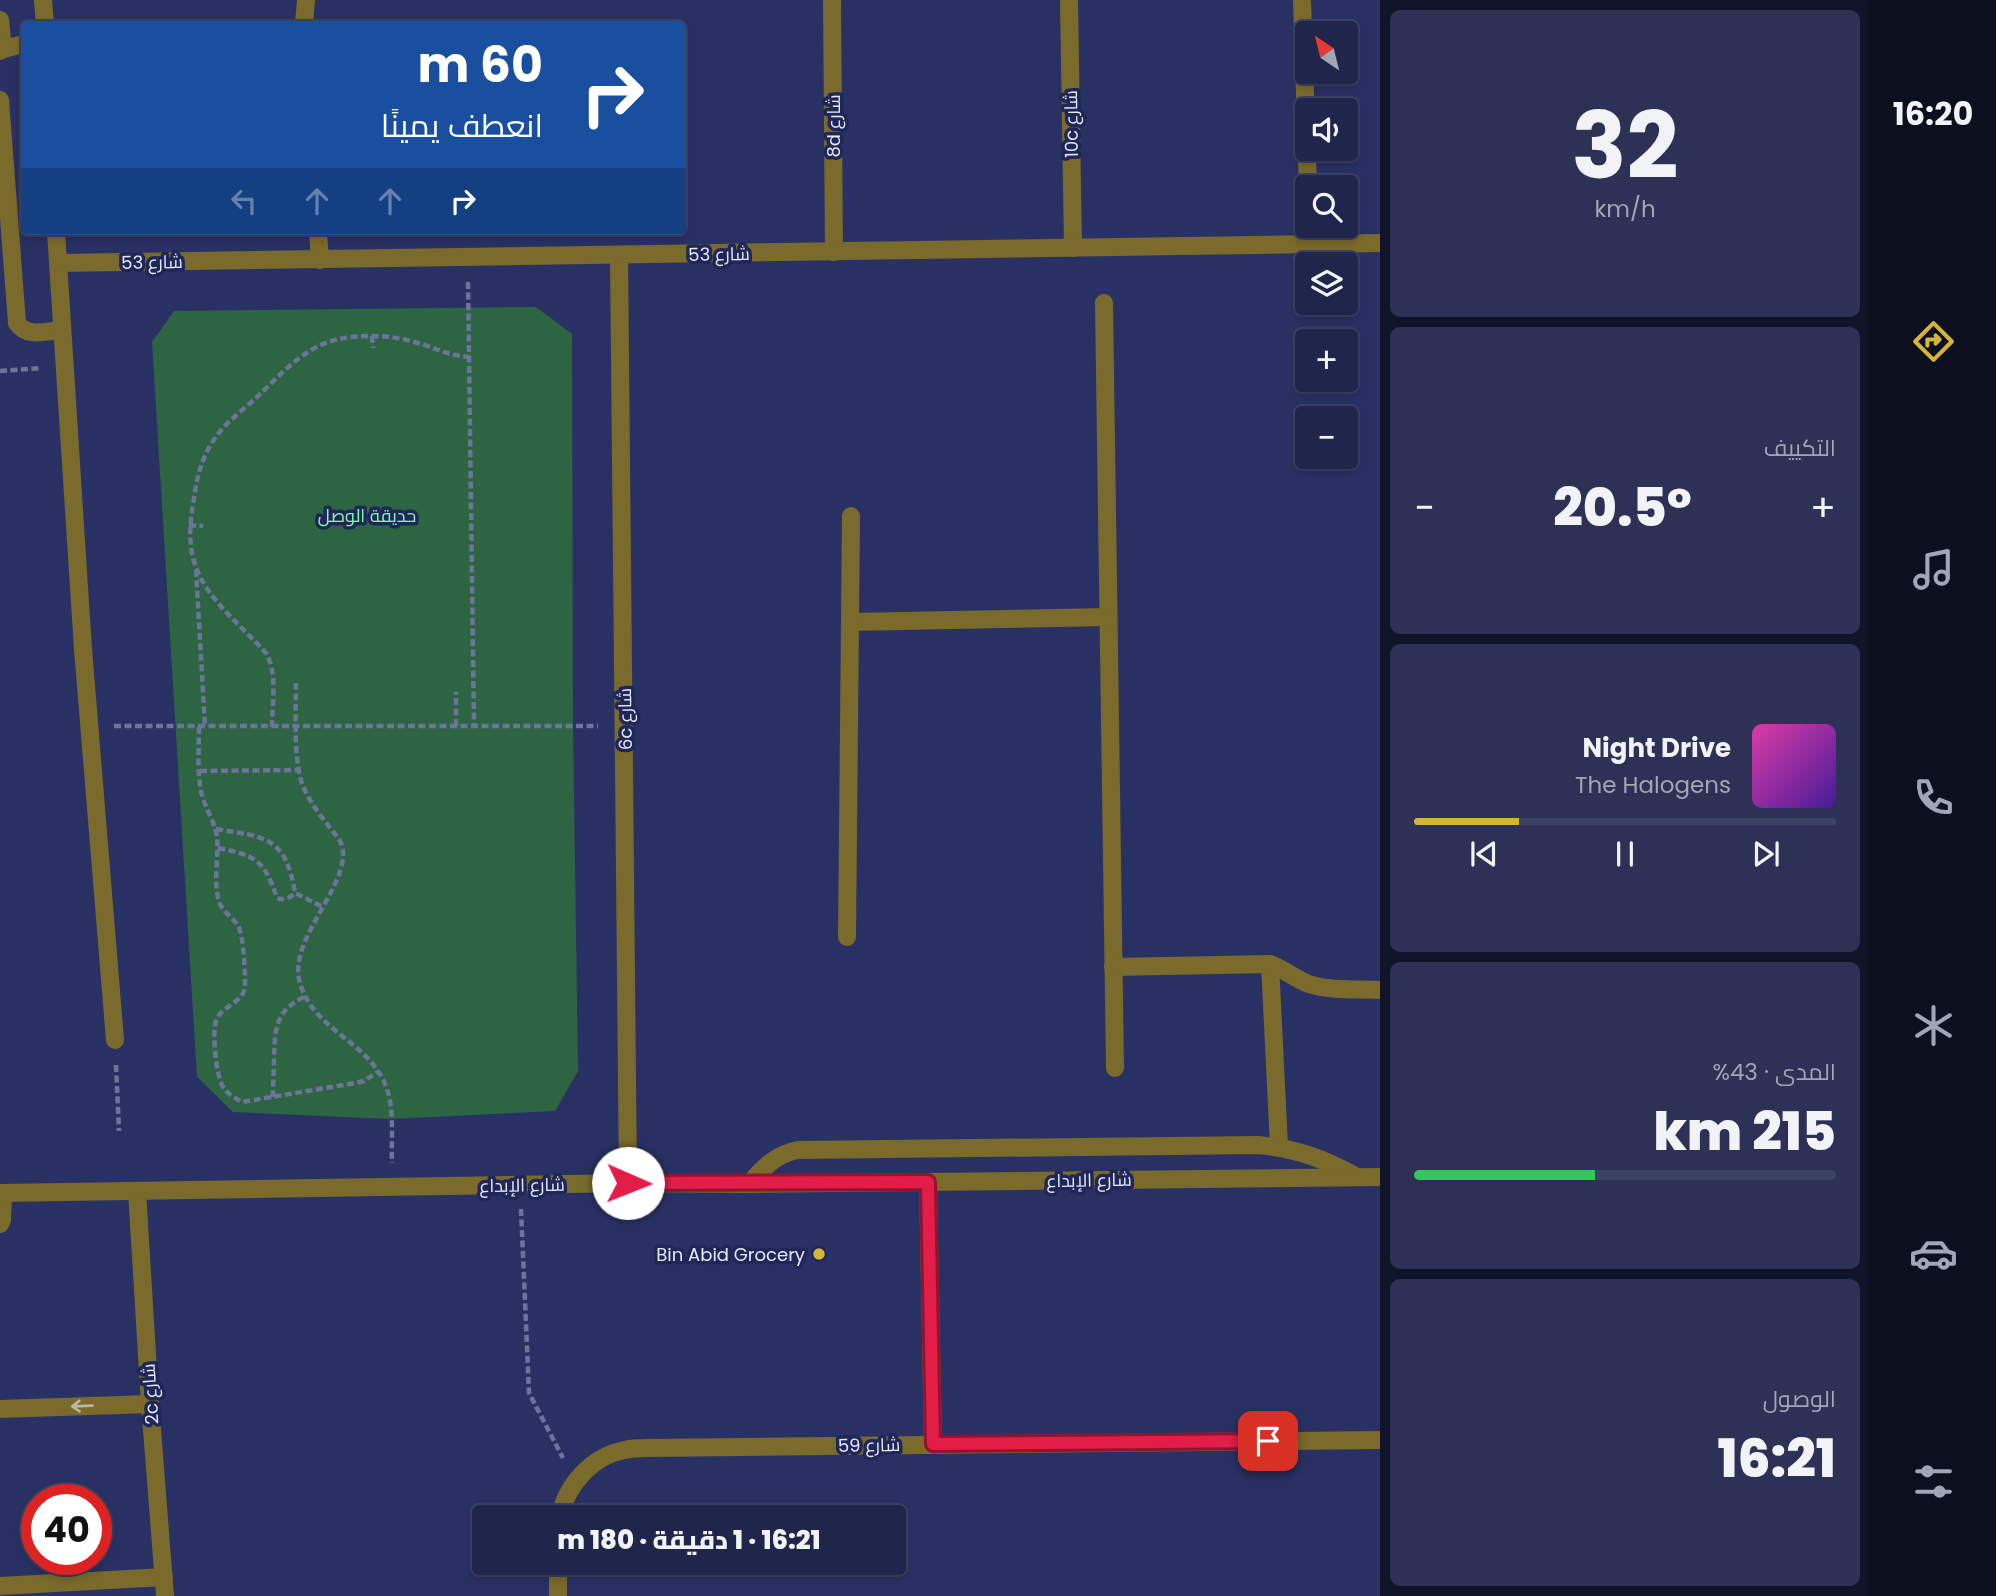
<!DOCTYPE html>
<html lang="ar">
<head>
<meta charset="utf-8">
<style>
	body { margin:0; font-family:Poppins,Cairo,sans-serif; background:#2c3155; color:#f1f3f6; direction:rtl; height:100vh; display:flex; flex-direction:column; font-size:26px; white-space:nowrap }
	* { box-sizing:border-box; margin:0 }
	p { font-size:23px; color:#a1a5b5 }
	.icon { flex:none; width:38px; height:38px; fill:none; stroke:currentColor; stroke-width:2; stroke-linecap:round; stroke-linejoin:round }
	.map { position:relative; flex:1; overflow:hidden; direction:ltr }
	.details { display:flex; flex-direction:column; gap:10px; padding:10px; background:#111429; width:490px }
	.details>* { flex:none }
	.banner { position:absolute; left:21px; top:21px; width:665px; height:214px; border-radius:7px; box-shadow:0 4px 10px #0003,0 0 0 2px #3c4263; direction:rtl; background:#1a4fa0; color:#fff; overflow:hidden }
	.needle { width:46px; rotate:325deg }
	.tools { position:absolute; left:1295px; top:21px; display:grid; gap:14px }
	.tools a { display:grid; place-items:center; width:63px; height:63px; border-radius:7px; background:#1f254b; box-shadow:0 4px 10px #0003,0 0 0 2px #3c4263; font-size:35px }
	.speed { position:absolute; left:21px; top:1484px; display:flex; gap:14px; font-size:35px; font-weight:700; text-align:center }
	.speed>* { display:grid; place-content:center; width:91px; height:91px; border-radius:50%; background:#1f254b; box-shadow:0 4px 10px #0003,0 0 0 2px #3c4263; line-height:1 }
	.speed .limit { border:10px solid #d22; background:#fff; color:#111 }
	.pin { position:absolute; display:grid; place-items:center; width:60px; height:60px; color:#fff; margin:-30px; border-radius:14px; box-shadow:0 4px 10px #0006 }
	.me { position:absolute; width:77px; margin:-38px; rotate:91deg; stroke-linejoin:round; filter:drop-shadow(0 0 5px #0008) }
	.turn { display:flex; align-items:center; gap:24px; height:147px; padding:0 28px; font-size:32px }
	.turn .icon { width:91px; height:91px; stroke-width:2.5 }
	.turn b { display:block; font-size:49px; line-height:60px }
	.lanes { display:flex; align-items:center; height:66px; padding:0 28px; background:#0003; justify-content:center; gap:35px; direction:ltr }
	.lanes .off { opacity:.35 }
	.big { font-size:52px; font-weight:800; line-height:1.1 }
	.details .widget { flex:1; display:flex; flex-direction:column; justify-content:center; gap:10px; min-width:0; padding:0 24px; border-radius:10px; background:#2c3155 }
	.details .dial { align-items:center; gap:0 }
	.dial b { font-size:91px; line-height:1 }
	.song { display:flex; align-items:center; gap:21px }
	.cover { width:84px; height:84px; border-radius:10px; background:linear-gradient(135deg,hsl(320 70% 55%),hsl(260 70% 35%)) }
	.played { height:7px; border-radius:4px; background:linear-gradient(90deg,#d6b534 25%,#3c4263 25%) }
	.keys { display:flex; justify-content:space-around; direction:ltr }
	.heat { display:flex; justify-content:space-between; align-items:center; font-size:38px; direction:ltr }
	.charge { height:10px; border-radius:5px; background:linear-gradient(90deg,#34c759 43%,#3c4263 0) }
	.trip { position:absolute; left:472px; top:1505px; width:434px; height:70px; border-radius:7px; background:#1f254b; box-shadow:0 4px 10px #0003,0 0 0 2px #3c4263; font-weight:800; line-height:70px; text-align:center; direction:rtl }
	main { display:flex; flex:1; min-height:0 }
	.menu { display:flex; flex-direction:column; width:126px; justify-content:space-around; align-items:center; background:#0c0f1e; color:#a1a5b5 }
	.menu .icon { width:49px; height:49px }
	.menu .current { color:#d6b534 }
	.menu b { font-size:32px; color:#f1f3f6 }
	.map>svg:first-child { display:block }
	.green { fill:#2d6442 }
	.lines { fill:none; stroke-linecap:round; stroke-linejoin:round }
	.path { stroke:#6d749b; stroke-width:4.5; stroke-dasharray:7 3.5; stroke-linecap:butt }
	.service { stroke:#7a6a2c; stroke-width:18 }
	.minor { stroke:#7a6a2c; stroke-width:18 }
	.tertiary { stroke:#7a6a2c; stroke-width:18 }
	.oneway { stroke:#bab6a9 }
	.route-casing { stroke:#92132f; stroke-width:18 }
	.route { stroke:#e11d48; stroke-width:12 }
	.poi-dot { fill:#d6b534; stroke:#202658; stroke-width:2.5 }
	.labels { text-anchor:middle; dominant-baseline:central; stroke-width:7; stroke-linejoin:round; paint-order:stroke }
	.street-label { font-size:18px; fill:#e4e9fc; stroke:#202658 }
	.park-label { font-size:18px; fill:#80fbad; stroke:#202658 }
	.poi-label { font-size:18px; fill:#e4e9fc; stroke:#202658; text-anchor:end }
</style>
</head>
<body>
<main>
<nav class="menu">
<b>16:20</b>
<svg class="icon current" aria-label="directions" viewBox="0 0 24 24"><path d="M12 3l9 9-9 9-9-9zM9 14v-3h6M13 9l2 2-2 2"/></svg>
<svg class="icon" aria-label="music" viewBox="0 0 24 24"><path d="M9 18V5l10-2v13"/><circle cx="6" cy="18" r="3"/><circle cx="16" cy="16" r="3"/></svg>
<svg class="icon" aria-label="phone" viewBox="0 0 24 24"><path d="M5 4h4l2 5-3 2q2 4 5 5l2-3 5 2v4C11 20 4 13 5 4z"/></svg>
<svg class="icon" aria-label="climate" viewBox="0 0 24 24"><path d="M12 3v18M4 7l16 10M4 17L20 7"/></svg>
<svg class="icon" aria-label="car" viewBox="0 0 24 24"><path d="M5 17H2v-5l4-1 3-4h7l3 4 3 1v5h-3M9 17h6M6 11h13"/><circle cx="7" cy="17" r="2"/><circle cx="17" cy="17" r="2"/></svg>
<svg class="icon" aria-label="filters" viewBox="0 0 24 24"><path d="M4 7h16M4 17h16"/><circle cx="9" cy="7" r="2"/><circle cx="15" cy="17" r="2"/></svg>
</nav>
<section class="details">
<div class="widget dial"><b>32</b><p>km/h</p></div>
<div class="widget"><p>التكييف</p>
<div class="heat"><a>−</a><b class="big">20.5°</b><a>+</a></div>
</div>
<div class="widget">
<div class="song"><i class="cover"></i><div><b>Night Drive</b><p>The Halogens</p></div></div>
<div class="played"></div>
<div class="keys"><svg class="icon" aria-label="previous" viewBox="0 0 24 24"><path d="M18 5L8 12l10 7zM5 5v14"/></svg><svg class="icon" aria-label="pause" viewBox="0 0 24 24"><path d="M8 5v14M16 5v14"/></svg><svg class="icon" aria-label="next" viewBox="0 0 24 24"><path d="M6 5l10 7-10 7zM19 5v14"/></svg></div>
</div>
<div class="widget"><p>المدى · 43%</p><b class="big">215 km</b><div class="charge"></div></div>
<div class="widget"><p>الوصول</p><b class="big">16:21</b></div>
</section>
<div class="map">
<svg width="1380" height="1596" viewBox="0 0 1380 1596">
	<rect width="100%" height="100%" fill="#293164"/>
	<!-- green -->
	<polygon class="green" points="536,307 572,334 573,725 578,1071 555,1111 390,1119 233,1112 197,1077 152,342 174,311"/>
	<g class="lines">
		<!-- path -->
		<g class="path">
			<polyline points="468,282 474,726"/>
			<polyline points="372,336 373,348"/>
			<polyline points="0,371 41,368"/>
			<polyline points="189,525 203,526"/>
			<polyline points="196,570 205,727"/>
			<path d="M 296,683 C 296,710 293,761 303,786 C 311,806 328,824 340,841 C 358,878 290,934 299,979 C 310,1029 367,1040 385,1084 C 395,1105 391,1139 392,1163"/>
			<polyline points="114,726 598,726"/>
			<polyline points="456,726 456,692"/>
			<path d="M 199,727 C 199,747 197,771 201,791 C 204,807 215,821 217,837 C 219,856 213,883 219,901 C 222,912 233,917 238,926 C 244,936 245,973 245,985 C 245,1003 221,1005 216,1021 C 212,1032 216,1074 222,1085 C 226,1093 233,1097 242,1102 L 355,1083 L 364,1081 L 379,1071"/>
			<path d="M 272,727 C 272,703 278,674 266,653 C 247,632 224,613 208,590 C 187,560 188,532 194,498 C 197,476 202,457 215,438 C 226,422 243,410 257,397 C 281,374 305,346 339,339 C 364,334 393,335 418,343 C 438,349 447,355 469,357"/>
			<polyline points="200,771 299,770"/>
			<path d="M 216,829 C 266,837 286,837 295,893 L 323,907"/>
			<path d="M 218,848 C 257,856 264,860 277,898 C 285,901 289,898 295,893"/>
			<polyline points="116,1065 119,1131"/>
			<path d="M 273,1097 C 273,1084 274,1070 274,1057 C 275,1026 276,1010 306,996"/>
			<polyline points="521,1209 529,1393 563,1458"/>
		</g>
		<!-- service -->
		<g class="service">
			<polyline points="0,20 3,49"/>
			<polyline points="0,51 3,49 24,44"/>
			<path d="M 0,100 L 17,323 C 27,338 46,331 62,330"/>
			<polyline points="1104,303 1115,1068"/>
			<polyline points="850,622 1108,617"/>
			<polyline points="847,937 851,516"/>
			<polyline points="1270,964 1279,1146"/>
			<path d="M 1113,967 L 1270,964 C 1284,969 1295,979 1309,984 C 1331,991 1357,989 1380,990"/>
			<polyline points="928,1182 933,1444"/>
			<path d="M 749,1184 C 764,1167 776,1154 798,1150 L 1258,1145 C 1295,1148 1325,1159 1357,1177"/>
			<polyline points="0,1224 2,1220 3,1193"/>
			<polyline points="0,1409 150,1404"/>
			<polyline points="0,1586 164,1577"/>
		</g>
		<!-- minor -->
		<g class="minor">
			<polyline points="43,0 45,24"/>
			<polyline points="832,0 834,252"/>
			<polyline points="1069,0 1073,248"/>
			<polyline points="1302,0 1308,187"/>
			<polyline points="304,24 306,0"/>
			<polyline points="1309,226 1309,244"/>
			<polyline points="56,231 83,649 115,1040"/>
			<polyline points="318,231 320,260"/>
			<polyline points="619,255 628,1183"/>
			<polyline points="58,263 1380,243"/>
			<polyline points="137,1191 150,1404 165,1596"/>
			<path d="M 560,1517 C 566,1485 592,1456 625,1450 C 632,1448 640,1448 648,1448 L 1380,1440"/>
			<polyline points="558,1563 558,1596"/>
		</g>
		<!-- tertiary -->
		<polyline class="tertiary" points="0,1193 628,1183 749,1184 1380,1177"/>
	</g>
	<!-- one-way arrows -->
	<defs><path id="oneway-shaft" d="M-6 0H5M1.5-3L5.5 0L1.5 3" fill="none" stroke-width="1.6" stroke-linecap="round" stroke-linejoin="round" transform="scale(1.75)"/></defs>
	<use class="oneway" href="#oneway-shaft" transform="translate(82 1406) rotate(178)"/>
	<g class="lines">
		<!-- route casing -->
		<g class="route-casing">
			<polyline id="route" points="628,1183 928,1182 933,1444 1268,1441"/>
		</g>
		<!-- route -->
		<use href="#route" class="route"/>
	</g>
	<!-- markers -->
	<circle class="poi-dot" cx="819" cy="1254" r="7"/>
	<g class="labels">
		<!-- street labels -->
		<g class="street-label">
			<text transform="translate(1071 124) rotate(-91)">10c شارع</text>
			<text transform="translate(833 126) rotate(-90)">8d شارع</text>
			<text transform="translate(719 254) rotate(-1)">شارع 53</text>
			<text transform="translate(152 262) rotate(-1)">شارع 53</text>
			<text transform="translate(625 719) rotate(-91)">6c شارع</text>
			<text transform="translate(1089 1180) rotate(-1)">شارع الإبداع</text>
			<text transform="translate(522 1185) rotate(-1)">شارع الإبداع</text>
			<text transform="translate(150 1394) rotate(-94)">2c شارع</text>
			<text transform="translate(869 1445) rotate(-1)">شارع 59</text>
		</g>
		<!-- park labels -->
		<g class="park-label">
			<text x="367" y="515">حديقة الوصل</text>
		</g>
		<!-- poi labels -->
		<g class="poi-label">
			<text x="805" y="1254">Bin Abid Grocery</text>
		</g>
	</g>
</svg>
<div class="tools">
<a><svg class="needle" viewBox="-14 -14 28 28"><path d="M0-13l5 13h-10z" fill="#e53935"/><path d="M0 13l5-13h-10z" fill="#a1a5b5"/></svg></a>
<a><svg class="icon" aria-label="sound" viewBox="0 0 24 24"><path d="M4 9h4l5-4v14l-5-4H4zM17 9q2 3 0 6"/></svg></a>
<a><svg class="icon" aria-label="search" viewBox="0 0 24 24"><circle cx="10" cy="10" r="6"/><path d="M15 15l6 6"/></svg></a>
<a><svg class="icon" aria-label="layers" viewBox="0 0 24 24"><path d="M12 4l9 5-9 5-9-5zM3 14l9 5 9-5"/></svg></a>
<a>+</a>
<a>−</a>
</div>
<div class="speed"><div class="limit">40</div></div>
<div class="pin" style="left:1268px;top:1441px;background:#d93025"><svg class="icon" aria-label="arrive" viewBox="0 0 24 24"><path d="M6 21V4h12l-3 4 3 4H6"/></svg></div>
<svg class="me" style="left:628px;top:1183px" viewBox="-20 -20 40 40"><circle r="19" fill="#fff"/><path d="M0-13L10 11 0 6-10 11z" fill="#e11d48"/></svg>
<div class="trip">16:21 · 1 دقيقة · 180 m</div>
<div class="banner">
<div class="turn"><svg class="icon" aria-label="right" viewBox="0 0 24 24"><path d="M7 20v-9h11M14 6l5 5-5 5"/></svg><div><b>60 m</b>انعطف يمينًا</div></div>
<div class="lanes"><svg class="icon off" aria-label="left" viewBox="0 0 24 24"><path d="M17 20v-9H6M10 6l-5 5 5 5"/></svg><svg class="icon off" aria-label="ahead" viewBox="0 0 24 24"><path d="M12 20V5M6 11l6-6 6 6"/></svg><svg class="icon off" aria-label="ahead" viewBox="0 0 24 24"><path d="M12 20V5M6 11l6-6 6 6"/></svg><svg class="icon" aria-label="right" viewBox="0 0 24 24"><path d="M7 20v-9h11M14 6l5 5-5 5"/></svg></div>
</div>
</div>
</main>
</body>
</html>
